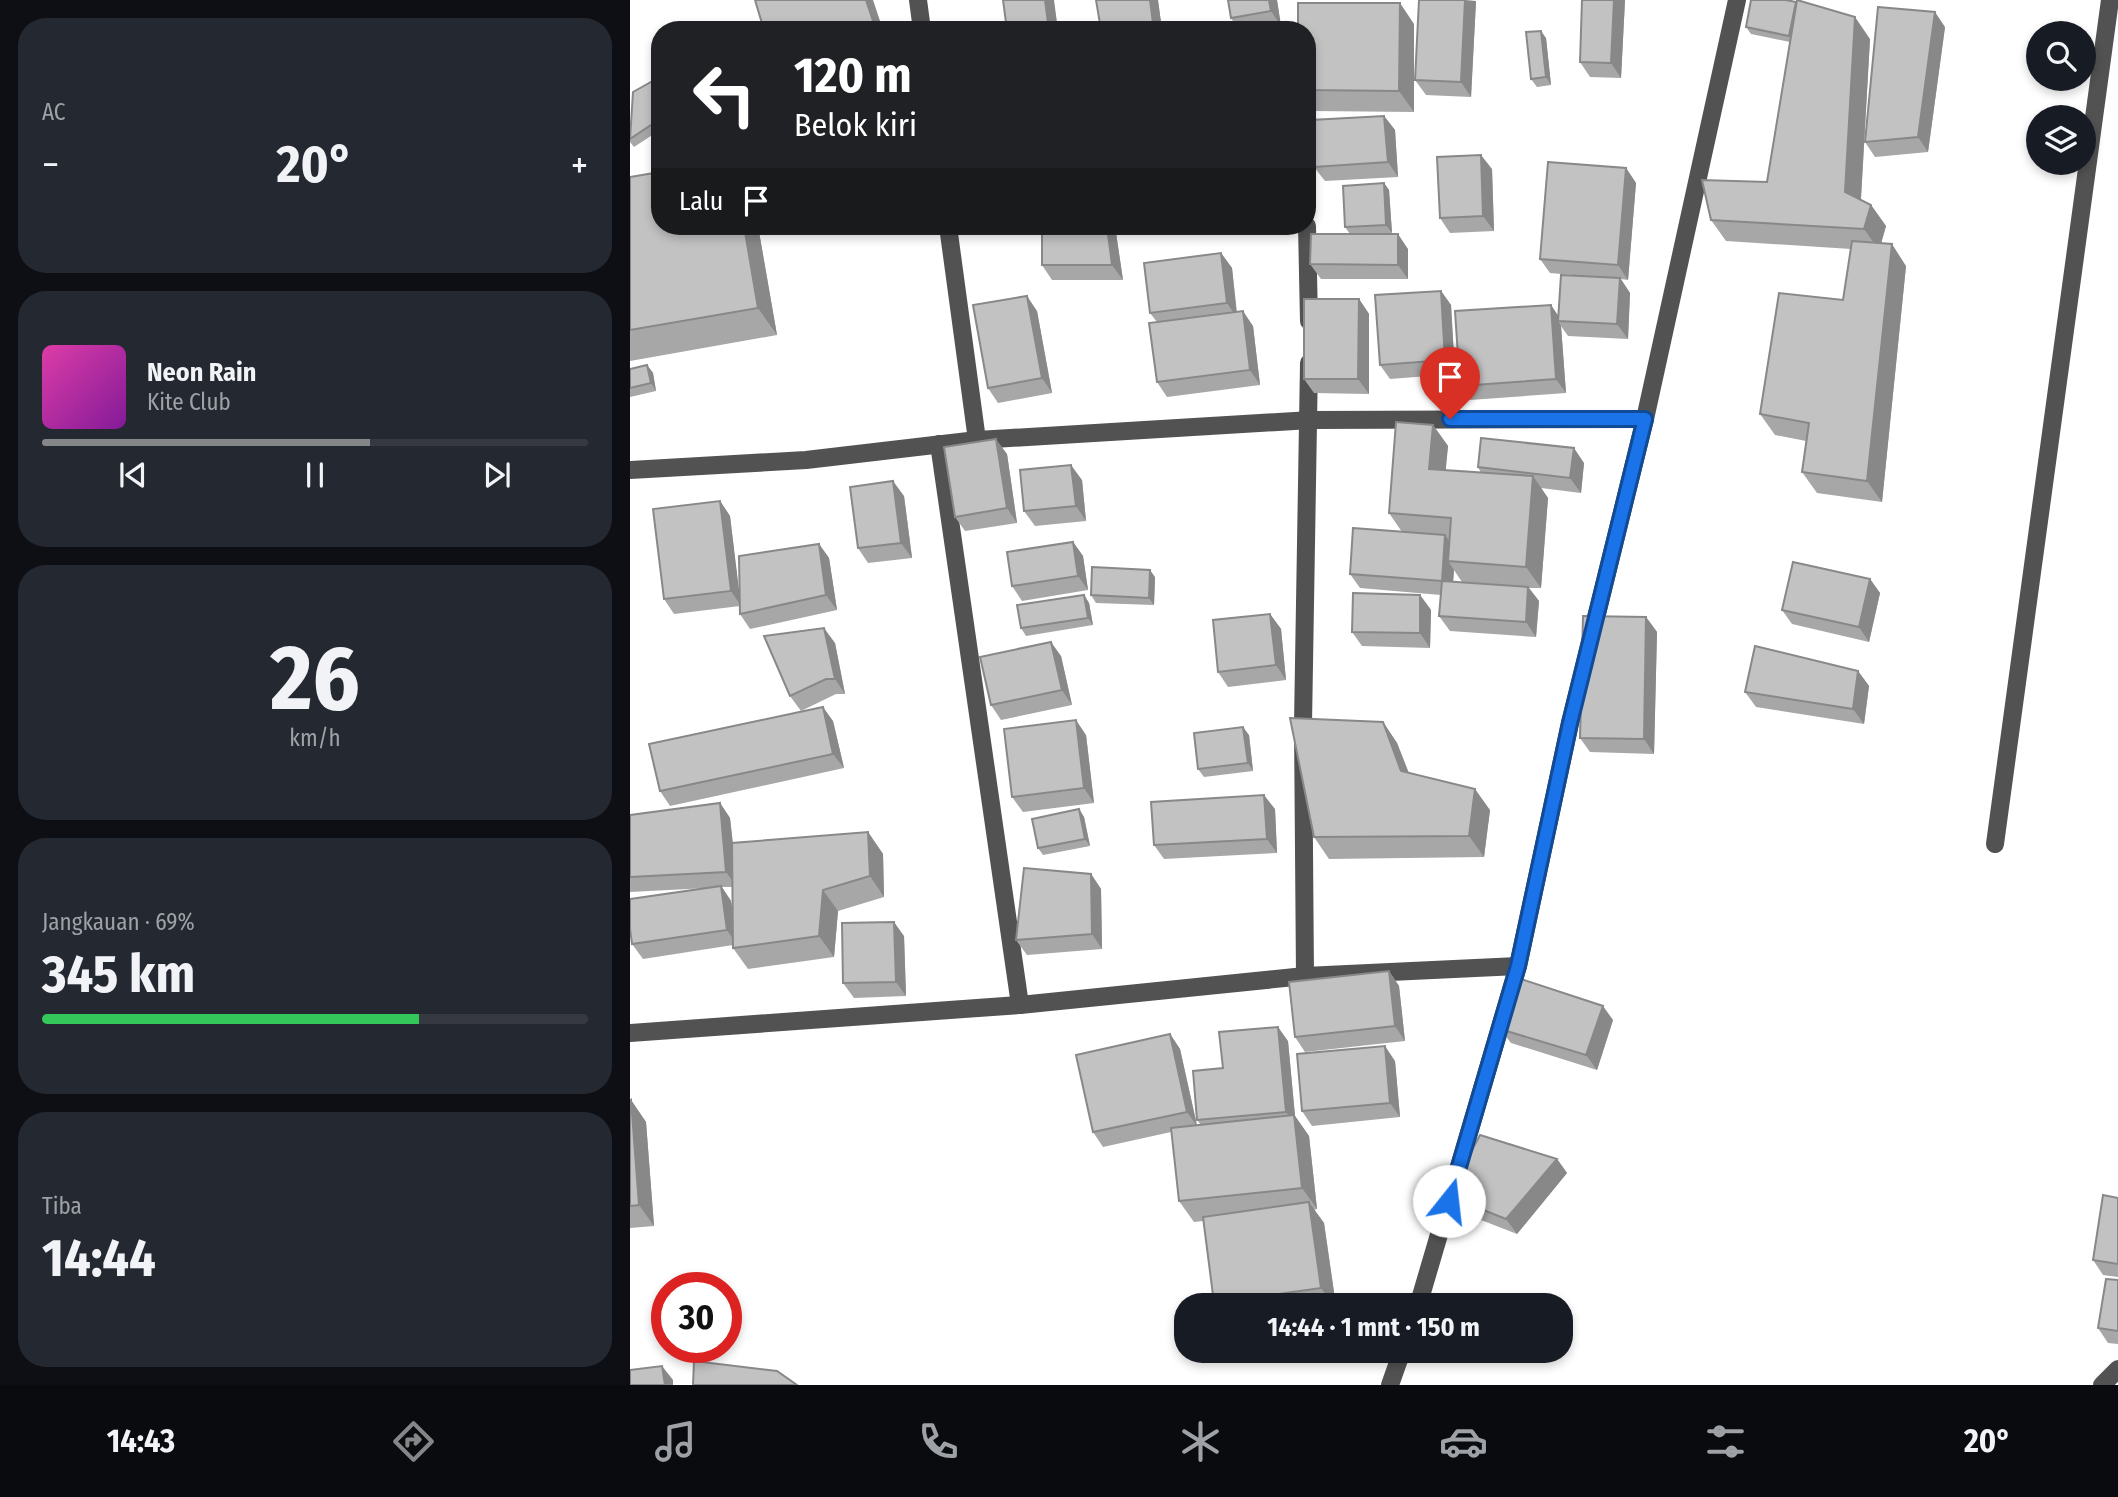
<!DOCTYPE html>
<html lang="id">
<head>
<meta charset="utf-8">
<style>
	body { margin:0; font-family:"Fira Sans Condensed",sans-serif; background:#242831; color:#f1f3f6; height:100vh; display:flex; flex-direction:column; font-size:26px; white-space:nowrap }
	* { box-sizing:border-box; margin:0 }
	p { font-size:23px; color:#9ea1a6 }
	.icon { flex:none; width:38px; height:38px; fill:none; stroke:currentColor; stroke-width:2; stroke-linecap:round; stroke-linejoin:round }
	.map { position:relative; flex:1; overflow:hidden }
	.drawer { display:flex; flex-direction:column; gap:18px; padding:18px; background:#0d0f14; width:630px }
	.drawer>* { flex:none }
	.guide { position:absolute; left:21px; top:21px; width:665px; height:214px; border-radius:28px; box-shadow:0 4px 10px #0003; background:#202124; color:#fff; overflow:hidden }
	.fabs { position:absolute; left:1396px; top:21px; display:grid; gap:14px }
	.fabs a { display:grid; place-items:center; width:70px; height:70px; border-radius:50%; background:#171b24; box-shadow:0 4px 10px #0003; font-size:35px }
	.speed { position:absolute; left:21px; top:1272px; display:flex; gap:14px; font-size:35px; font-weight:700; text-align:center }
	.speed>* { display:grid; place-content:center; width:91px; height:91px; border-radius:50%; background:#171b24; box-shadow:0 4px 10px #0003; line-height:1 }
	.speed .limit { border:10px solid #d22; background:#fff; color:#111 }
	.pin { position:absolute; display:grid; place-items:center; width:60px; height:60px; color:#fff; margin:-72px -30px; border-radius:50% 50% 50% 0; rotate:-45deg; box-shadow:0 0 7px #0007 }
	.pin .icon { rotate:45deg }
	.me { position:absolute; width:77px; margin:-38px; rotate:16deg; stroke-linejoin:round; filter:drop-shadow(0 0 5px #0008) }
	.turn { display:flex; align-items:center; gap:24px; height:147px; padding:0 28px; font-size:32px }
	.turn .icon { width:91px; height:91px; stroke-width:2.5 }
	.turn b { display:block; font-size:49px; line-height:60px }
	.then { display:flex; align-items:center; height:66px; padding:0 28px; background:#0003; gap:14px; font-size:26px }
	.big { font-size:52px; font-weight:700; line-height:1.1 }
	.drawer .card { flex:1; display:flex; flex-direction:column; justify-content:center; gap:10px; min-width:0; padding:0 24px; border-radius:28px; background:#242831 }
	.drawer .dial { align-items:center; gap:0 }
	.dial b { font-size:91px; line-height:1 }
	.song { display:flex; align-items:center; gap:21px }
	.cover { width:84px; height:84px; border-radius:10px; background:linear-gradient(135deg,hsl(320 70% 55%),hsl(290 70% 35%)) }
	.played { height:7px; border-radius:4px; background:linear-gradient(90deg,#858687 60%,#363941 60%) }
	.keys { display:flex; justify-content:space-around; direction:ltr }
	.heat { display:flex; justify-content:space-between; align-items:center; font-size:38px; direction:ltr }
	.charge { height:10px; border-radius:5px; background:linear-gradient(90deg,#34c759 69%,#363941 0) }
	.trip { position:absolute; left:544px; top:1293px; width:399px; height:70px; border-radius:28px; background:#171b24; box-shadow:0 4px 10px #0003; font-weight:700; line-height:70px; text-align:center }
	.tabs { display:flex; height:112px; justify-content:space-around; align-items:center; background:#090b0e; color:#9ea1a6 }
	.tabs .icon { width:49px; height:49px }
	.tabs .selected { color:#858687 }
	.tabs b { font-size:32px; color:#f1f3f6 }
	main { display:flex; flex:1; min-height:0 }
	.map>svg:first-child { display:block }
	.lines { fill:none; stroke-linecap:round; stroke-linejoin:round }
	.minor { stroke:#525252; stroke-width:18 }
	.wall { fill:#a7a7a7; fill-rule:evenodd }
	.shaded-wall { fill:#888 }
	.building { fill:#c2c2c2; stroke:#888; stroke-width:2 }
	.route-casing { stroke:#114b97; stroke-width:18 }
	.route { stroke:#1a73e8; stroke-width:12 }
</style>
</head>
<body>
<main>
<section class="drawer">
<div class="card"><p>AC</p>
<div class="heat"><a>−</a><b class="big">20°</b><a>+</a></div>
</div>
<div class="card">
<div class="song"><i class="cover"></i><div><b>Neon Rain</b><p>Kite Club</p></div></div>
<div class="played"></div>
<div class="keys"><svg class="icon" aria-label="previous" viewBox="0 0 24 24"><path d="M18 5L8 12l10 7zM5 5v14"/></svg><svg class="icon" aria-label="pause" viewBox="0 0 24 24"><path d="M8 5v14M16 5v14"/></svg><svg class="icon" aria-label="next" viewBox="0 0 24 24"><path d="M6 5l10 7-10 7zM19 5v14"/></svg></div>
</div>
<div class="card dial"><b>26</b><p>km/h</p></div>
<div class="card"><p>Jangkauan · 69%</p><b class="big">345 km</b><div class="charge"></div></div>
<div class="card"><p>Tiba</p><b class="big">14:44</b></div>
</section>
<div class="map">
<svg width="1488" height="1385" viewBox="0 0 1488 1385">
	<rect width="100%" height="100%" fill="#fff"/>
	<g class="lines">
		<!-- minor -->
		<g class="minor">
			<polyline points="288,0 292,30"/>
			<polyline points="318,226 347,440"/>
			<polyline points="677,226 679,321"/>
			<polyline points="309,444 390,1005"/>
			<polyline points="0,470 176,460 347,440 681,420 1015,419"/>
			<polyline points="1365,844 1480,0"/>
			<polyline points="675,976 673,724 679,363"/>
			<polyline points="0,1033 390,1005 675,976 888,966"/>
			<polyline points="788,1306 888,966 940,723 1015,419 1107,0"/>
			<polyline points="760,1385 772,1351"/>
			<polyline points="1472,1385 1488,1369"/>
		</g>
	</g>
	<!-- wall -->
	<g class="wall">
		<polygon points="528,0 532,30 471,30"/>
		<polygon points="647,0 651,26 630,30 609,30 601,18"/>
		<polygon points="789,0 846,1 841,97 796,95 785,80"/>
		<polygon points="952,0 995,0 991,78 960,77 950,62"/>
		<polygon points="784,24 784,112 682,111 677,104 677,30"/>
		<polygon points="1116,27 1240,39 1231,200 1241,205 1256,226 1251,244 1276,266 1252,502 1187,493 1172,472 1176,441 1145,435 1130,414 1213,300 1221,249 1096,241 1081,220 1137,182 1160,42 1121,34"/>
		<polygon points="1315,27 1298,152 1245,157 1235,142"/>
		<polygon points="916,38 921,85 907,87 901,79"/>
		<polygon points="30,77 30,130 4,147 0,142 0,123"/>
		<polygon points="754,116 765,130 768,177 695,181 684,167"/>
		<polygon points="996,168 1006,183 998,280 991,279 1000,293 998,339 938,336 931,326 936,393 840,400 830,386 921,305 928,316 943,275 920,273 910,259"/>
		<polygon points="862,169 864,231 820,233 810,218"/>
		<polygon points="0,177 128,226 147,335 0,361"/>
		<polygon points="754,183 759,190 762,233 740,234 778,249 778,279 691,279 680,264 720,234 715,227"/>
		<polygon points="412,226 485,226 493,280 422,280 412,265"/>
		<polygon points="591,253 602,268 607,312 623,326 630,385 537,397 527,382 527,322 520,313"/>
		<polygon points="811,291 821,305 825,374 760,379 750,365"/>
		<polygon points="729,299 739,314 739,394 684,393 674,379"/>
		<polygon points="407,311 422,393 368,403 358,388"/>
		<polygon points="17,365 23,373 26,391 0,397 0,369"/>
		<path d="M 803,425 L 818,446 L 815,470 L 851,473 L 848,467 L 954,463 L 951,493 L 911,488 L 918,498 L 911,588 L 899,588 L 909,601 L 906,637 L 820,631 L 809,616 L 811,595 L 730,588 L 720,574 L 772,532 L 759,513 ZM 824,570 L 832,582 L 823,582 Z"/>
		<polygon points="377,454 387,523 335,531 325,517"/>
		<polygon points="452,480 456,521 405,526 394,511"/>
		<polygon points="274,496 282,558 238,563 228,548"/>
		<polygon points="90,501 100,516 109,594 189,544 199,558 207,610 120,629 110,614 110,606 44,614 34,599"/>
		<polygon points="443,542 453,556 458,590 392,601 382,586"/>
		<polygon points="525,577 524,605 466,603 461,595"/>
		<polygon points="1240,579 1250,593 1239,642 1162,624 1152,610"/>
		<polygon points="454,595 459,603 463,625 396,636 391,628"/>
		<polygon points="790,595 801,610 800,648 732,646 722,632"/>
		<polygon points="640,614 651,629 656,680 598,687 588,672"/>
		<polygon points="1016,617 1027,632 1024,754 960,752 950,738"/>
		<polygon points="205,643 215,694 206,694 171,711 160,696"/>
		<polygon points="431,656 442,705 371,720 361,705"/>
		<polygon points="1228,671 1239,686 1234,724 1126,707 1115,692"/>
		<polygon points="203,721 214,768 40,806 30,791"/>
		<polygon points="753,722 767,743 779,773 860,810 854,857 699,859 684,837"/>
		<polygon points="456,735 464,803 393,812 382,797"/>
		<polygon points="619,735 623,771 574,777 568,769"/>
		<path d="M 90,803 L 100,818 L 103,843 L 238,832 L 253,854 L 254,897 L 208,911 L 204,957 L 118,969 L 103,948 L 103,945 L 13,959 L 2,944 L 77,888 L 0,892 L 0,815 ZM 92,887 L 103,887 L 103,914 L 101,901 Z"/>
		<polygon points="449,809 454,817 460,846 413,855 408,848"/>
		<polygon points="645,809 647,853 534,859 524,845"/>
		<polygon points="461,874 471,889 472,949 397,955 386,940"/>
		<polygon points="274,936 276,996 224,998 213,983"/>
		<polygon points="759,971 769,986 775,1041 675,1052 665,1037"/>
		<polygon points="983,1020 967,1070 881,1043 870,1029"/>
		<polygon points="540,1034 550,1049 567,1125 571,1125 567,1120 593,1068 658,1041 665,1116 679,1136 687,1209 684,1210 694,1223 706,1306 586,1306 584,1303 573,1221 564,1222 549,1201 541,1132 473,1147 463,1132"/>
		<polygon points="765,1061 770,1117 682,1126 672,1111"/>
		<polygon points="1,1100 16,1122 24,1226 0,1228 0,1101"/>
		<polygon points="927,1159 937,1173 887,1234 828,1211 818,1196"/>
		<polygon points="1488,1198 1488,1277 1473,1275 1463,1260"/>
		<polygon points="1488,1280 1488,1344 1478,1343 1468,1328"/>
	</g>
	<!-- shaded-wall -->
	<g class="shaded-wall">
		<polygon points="236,0 243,0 253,30 246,30"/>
		<polygon points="415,0 424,0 428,30 419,30"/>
		<polygon points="520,0 528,0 532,30 528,30 523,23"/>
		<polygon points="639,0 647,0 651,26 641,11"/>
		<polygon points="835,0 846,1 841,97 831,82"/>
		<polygon points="984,0 995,0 991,78 981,63"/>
		<polygon points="1166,2 1164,43 1159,36"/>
		<polygon points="770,3 784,24 784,112 769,91"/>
		<polygon points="1305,12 1315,27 1298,152 1288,137"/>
		<polygon points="1225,17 1240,39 1230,213 1215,192"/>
		<polygon points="911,31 916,38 921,85 916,77"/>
		<polygon points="754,116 765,130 768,177 758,162"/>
		<polygon points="851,155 862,169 864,231 853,216"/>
		<polygon points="996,168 1006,183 998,280 988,265"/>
		<polygon points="754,183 759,190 762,233 756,225"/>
		<polygon points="1241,205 1256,226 1249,250 1234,229"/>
		<polygon points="114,226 128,226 147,335 128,308"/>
		<polygon points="477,226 485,226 493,280 482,265"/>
		<polygon points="768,234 778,249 778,279 768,265"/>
		<polygon points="1262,244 1276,266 1252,502 1237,481"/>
		<polygon points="591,253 602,268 607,318 597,303"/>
		<polygon points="990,278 1000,293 998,339 987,324"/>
		<polygon points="811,291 821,305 825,374 815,360"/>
		<polygon points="397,296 407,311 422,393 412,378"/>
		<polygon points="729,299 739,314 739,394 728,379"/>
		<polygon points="921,305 931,320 928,321 931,326 936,393 926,379"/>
		<polygon points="613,311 623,326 630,385 620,370"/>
		<polygon points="17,365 23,373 26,391 21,383"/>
		<polygon points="803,425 818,446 814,490 799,469"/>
		<polygon points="366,439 377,454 387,523 377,508"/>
		<polygon points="944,448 954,463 951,493 940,478"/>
		<polygon points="441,465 452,480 456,521 446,506"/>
		<polygon points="903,476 918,498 911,588 896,567"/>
		<polygon points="263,481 274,496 282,558 271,543"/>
		<polygon points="90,501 100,516 111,606 101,591"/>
		<polygon points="815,535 826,550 818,561 824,570 822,595 812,581"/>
		<polygon points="443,542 453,556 458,590 448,576"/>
		<polygon points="189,544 199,558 207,610 196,595"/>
		<polygon points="520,570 525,577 524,605 519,598"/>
		<polygon points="1240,579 1250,593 1239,642 1229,627"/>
		<polygon points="898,587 909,601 906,637 896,622"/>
		<polygon points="454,595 459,603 463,625 458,618"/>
		<polygon points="790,595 801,610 800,648 790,633"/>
		<polygon points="640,614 651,629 656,680 646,665"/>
		<polygon points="1016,617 1027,632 1024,754 1014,739"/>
		<polygon points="194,628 205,643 215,694 205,679"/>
		<polygon points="421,642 431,656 442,705 432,690"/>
		<polygon points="1228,671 1239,686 1234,724 1223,709"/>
		<polygon points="193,707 203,721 214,768 203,754"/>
		<polygon points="446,720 456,735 464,803 454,788"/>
		<polygon points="753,722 767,743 786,792 771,771"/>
		<polygon points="613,727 619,735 623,771 618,763"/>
		<polygon points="845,789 860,810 854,857 839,836"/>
		<polygon points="634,795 645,809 647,853 637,839"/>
		<polygon points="90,803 100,818 107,887 96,872"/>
		<polygon points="449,809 454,817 460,846 455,839"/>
		<polygon points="238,832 253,854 254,897 240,876"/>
		<polygon points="461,874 471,889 472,949 462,934"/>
		<polygon points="91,886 101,901 107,945 97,930"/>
		<polygon points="193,890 208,911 204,957 189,936"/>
		<polygon points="264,922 274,936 276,996 266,982"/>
		<polygon points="759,971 769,986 775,1041 765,1026"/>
		<polygon points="973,1006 983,1020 967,1070 956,1055"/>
		<polygon points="648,1027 658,1041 665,1116 679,1136 687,1209 672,1188 665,1126 656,1112"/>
		<polygon points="540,1034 550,1049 567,1126 557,1112"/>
		<polygon points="755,1046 765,1061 770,1117 760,1103"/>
		<polygon points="1,1100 16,1122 24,1226 9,1205"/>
		<polygon points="927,1159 937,1173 887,1234 876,1219"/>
		<polygon points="679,1202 694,1223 706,1306 704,1306 691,1288"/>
		<polygon points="32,1366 43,1380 43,1385 35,1385"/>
	</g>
	<!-- building -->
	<g class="building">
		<polygon points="125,0 236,0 246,30 134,30"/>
		<polygon points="373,0 415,0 419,30 377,30"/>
		<polygon points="466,0 520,0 523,23 471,30"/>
		<polygon points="598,0 639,0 641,11 601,18"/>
		<polygon points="789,0 835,0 831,82 785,80"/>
		<polygon points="952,0 984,0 981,63 950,62"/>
		<polygon points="1121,0 1156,0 1166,2 1159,36 1116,27"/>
		<polygon points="1167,0 1225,17 1215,192 1241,205 1234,229 1081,220 1072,180 1137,182"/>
		<polygon points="668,3 770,3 769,91 677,90 677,30 668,30"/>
		<polygon points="1248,7 1305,12 1288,137 1235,142"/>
		<polygon points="911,31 916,77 901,79 896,32"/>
		<polygon points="30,77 30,119 0,139 3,92"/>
		<polygon points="754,116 758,162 684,167 681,120"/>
		<polygon points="851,155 853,216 810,218 807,157"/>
		<polygon points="918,162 996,168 988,265 910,259"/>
		<polygon points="30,172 30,226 114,226 128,308 0,330 0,177"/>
		<polygon points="754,183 756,225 715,227 713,186"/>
		<polygon points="412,226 477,226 482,265 412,265"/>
		<polygon points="681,234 768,234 768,265 680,264"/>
		<polygon points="1222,241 1262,244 1237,481 1172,472 1179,423 1130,414 1149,293 1213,300"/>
		<polygon points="591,253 597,303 520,313 514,263"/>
		<polygon points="931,275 990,278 987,324 928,321"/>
		<polygon points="811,291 815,360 750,365 745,295"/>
		<polygon points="397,296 412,378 358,388 343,305"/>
		<polygon points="674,299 729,299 728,379 674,379"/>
		<polygon points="921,305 926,379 830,386 825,311"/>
		<polygon points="613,311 620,370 527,382 519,323"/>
		<polygon points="17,365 21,383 0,388 0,369"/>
		<polygon points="766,422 803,425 799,469 903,476 896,567 818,561 821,518 759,513"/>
		<polygon points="851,438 944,448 940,478 848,467"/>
		<polygon points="366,439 377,508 325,517 314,447"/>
		<polygon points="441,465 446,506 394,511 390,470"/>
		<polygon points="263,481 271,543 228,548 220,487"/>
		<polygon points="90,501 101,591 34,599 23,509"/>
		<polygon points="723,528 815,535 812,581 720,574"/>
		<polygon points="443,542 448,576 382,586 377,552"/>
		<polygon points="189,544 196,595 110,614 109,556"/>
		<polygon points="1163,562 1240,579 1229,627 1152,610"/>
		<polygon points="462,567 520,570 519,598 461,595"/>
		<polygon points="812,581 898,587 896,622 809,616"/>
		<polygon points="723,593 790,595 790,633 722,632"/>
		<polygon points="454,595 458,618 391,628 387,605"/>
		<polygon points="640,614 646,665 588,672 583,620"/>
		<polygon points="953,616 1016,617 1014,739 950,738"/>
		<polygon points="194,628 205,679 196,679 160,696 134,636"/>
		<polygon points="421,642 432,690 361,705 350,657"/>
		<polygon points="1125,646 1228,671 1223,709 1115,692"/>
		<polygon points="193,707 203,754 30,791 19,744"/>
		<polygon points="660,718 753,722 771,771 845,789 839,836 684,837"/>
		<polygon points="446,720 454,788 382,797 374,729"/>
		<polygon points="613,727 618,763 568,769 564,733"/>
		<polygon points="634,795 637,839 524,845 521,802"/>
		<polygon points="90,803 96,872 0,877 0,815"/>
		<polygon points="449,809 455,839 408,848 402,819"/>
		<polygon points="238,832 240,876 193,890 189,936 103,948 102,843"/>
		<polygon points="394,868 461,874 462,934 386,940"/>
		<polygon points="91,886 97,930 2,944 0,929 0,899"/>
		<polygon points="264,922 266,982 213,983 212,923"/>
		<polygon points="759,971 765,1026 665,1037 659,982"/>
		<polygon points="888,978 973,1006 956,1055 870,1029"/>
		<polygon points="648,1027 656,1112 567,1120 563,1071 593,1068 589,1032"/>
		<polygon points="540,1034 557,1112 463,1132 446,1055"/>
		<polygon points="755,1046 760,1103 672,1111 667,1054"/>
		<polygon points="1,1100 9,1205 0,1206 0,1101"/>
		<polygon points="664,1115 672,1188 549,1201 541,1128"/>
		<polygon points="850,1135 927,1159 876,1219 818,1196"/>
		<polygon points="1473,1195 1488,1198 1488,1264 1463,1260"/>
		<polygon points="679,1202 691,1288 584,1303 573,1217"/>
		<polygon points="1476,1279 1488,1280 1488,1331 1468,1328"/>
		<polygon points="64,1361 147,1371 167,1385 63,1385"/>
		<polygon points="32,1366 35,1385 0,1385 0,1370"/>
	</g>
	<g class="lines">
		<!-- route casing -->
		<g class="route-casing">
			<polyline id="route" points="819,1201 888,966 940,723 1015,419 820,419"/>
		</g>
		<!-- route -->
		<use href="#route" class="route"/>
	</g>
</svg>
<div class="fabs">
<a><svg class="icon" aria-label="search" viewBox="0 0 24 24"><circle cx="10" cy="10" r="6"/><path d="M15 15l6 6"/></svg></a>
<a><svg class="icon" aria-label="layers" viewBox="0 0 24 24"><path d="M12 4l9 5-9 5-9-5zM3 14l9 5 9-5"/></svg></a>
</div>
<div class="speed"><div class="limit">30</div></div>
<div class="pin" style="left:820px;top:419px;background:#d93025"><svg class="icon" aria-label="arrive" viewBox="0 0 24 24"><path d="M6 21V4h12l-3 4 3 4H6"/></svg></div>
<svg class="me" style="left:819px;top:1201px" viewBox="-20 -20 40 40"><circle r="19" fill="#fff"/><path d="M0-13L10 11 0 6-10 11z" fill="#1a73e8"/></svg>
<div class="trip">14:44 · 1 mnt · 150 m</div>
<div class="guide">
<div class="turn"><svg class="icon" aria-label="left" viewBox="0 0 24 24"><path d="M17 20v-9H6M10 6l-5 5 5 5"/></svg><div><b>120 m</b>Belok kiri</div></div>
<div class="then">Lalu<svg class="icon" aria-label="arrive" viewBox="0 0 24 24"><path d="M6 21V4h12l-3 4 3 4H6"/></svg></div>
</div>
</div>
</main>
<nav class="tabs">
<b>14:43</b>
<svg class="icon selected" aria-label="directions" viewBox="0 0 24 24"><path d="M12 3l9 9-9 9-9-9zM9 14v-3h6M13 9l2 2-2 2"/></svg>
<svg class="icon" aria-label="music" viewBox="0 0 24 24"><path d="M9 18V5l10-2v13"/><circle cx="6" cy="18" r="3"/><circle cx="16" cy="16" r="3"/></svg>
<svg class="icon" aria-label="phone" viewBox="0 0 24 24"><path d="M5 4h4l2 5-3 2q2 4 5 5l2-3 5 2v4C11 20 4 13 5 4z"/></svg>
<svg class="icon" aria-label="climate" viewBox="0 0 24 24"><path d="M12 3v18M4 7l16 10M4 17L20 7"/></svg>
<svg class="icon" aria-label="car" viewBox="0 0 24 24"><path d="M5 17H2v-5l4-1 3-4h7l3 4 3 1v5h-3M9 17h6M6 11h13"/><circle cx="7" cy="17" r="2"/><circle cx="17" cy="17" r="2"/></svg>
<svg class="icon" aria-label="filters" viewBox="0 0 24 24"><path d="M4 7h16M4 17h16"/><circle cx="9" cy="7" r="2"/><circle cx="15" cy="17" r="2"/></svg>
<b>20°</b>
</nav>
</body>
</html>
